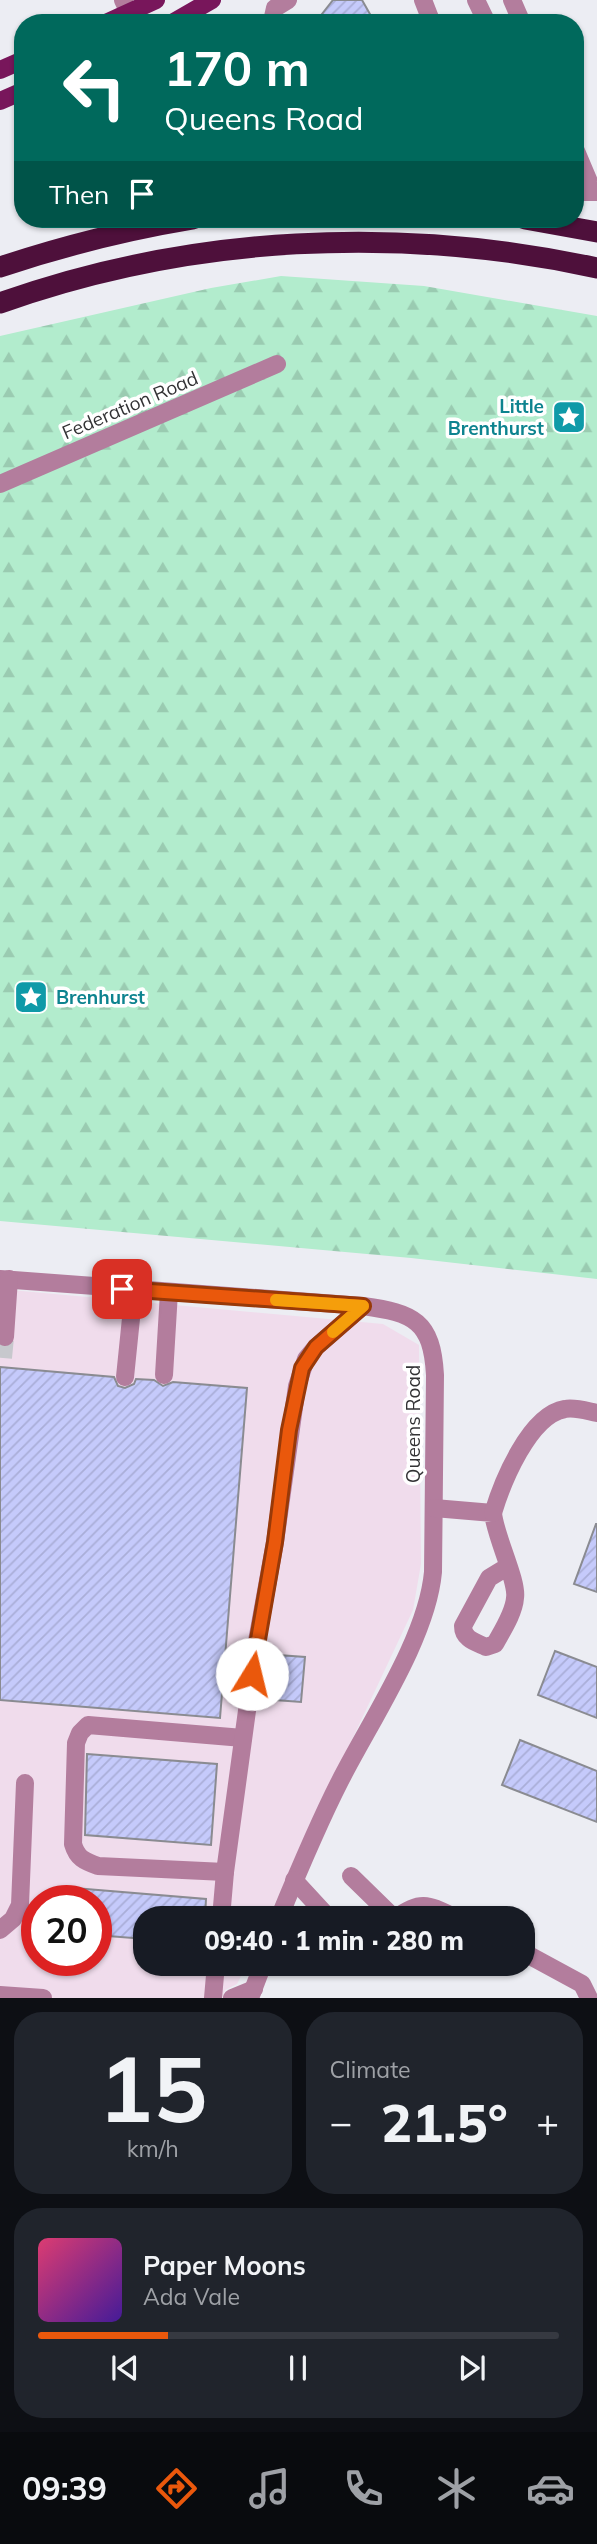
<!DOCTYPE html>
<html lang="en">
<head>
<meta charset="utf-8">
<style>
	body { margin:0; font-family:Mulish,sans-serif; background:#20242c; color:#f1f3f6; height:100vh; display:flex; flex-direction:column; font-size:26px; white-space:nowrap }
	* { box-sizing:border-box; margin:0 }
	p { font-size:23px; color:#9ea1a6 }
	.icon { flex:none; width:38px; height:38px; fill:none; stroke:currentColor; stroke-width:2; stroke-linecap:round; stroke-linejoin:round }
	.map { position:relative; height:1998px; overflow:hidden }
	.panel { display:flex; flex-direction:column; gap:14px; padding:14px; background:#0d0f14; flex:1 }
	.panel>* { flex:none }
	.guide { position:absolute; left:14px; top:14px; width:570px; height:214px; border-radius:28px; box-shadow:0 2px 5px #0004; background:#00695c; color:#fff; overflow:hidden }
	.speed { position:absolute; left:21px; top:1885px; display:flex; gap:14px; font-size:35px; font-weight:700; text-align:center }
	.speed>* { display:grid; place-content:center; width:91px; height:91px; border-radius:50%; background:#171b24; box-shadow:0 2px 5px #0004; line-height:1 }
	.speed .limit { border:10px solid #d22; background:#fff; color:#111 }
	.pin { position:absolute; display:grid; place-items:center; width:60px; height:60px; color:#fff; margin:-30px; border-radius:14px; box-shadow:0 4px 10px #0006 }
	.me { position:absolute; width:77px; margin:-38px; rotate:9deg; stroke-linejoin:round; filter:drop-shadow(0 0 5px #0008) }
	.turn { display:flex; align-items:center; gap:24px; height:147px; padding:0 35px; font-size:32px }
	.turn .icon { width:91px; height:91px; stroke-width:2.5 }
	.turn b { display:block; font-size:49px; line-height:60px }
	.then { display:flex; align-items:center; height:66px; padding:0 35px; background:#0003; gap:14px; font-size:26px }
	.big { font-size:52px; font-weight:800; line-height:1.1 }
	.panel .widget { flex:1; display:flex; flex-direction:column; justify-content:center; gap:10px; min-width:0; padding:0 24px; border-radius:28px; background:#20242c }
	.panel .dial { align-items:center; gap:0 }
	.dial b { font-size:91px; line-height:1 }
	.song { display:flex; align-items:center; gap:21px }
	.cover { width:84px; height:84px; border-radius:10px; background:linear-gradient(135deg,hsl(340 70% 55%),hsl(260 70% 35%)) }
	.played { height:7px; border-radius:4px; background:linear-gradient(90deg,#ea580c 25%,#363941 25%) }
	.keys { display:flex; justify-content:space-around; direction:ltr }
	.heat { display:flex; justify-content:space-between; align-items:center; font-size:38px; direction:ltr }
	.panel .tiles { flex:1; display:grid; gap:14px; grid-template-columns:1fr 1fr }
	.widget:last-child { grid-column:span 2 }
	.trip { position:absolute; left:133px; top:1906px; width:402px; height:70px; border-radius:28px; background:#171b24; box-shadow:0 2px 5px #0004; font-weight:800; line-height:70px; text-align:center }
	.tab-bar { display:flex; height:112px; justify-content:space-around; align-items:center; background:#090b0e; color:#9ea1a6 }
	.tab-bar .icon { width:49px; height:49px }
	.tab-bar .on { color:#ea580c }
	.tab-bar b { font-size:32px; color:#f1f3f6 }
	.map>svg:first-child { display:block }
	.commercial { fill:#f0dcec; fill-rule:evenodd }
	.forest { fill:url(#forest-firs) }
	.building { fill:url(#building-hatch); stroke:#8a8b91; stroke-width:2 }
	.lines { fill:none; stroke-linecap:round; stroke-linejoin:round }
	.minor-tunnel { stroke:#c7c8cd; stroke-width:18; stroke-dasharray:18 9; stroke-linecap:butt }
	.minor { stroke:#b37d9d; stroke-width:18 }
	.major { stroke:#78165b; stroke-width:18 }
	.highway { stroke:#4e103b; stroke-width:21 }
	.route-casing { stroke:#983908; stroke-width:18 }
	.route { stroke:#ea580c; stroke-width:12 }
	.slow { stroke:#f59e0b; stroke-width:12 }
	.labels { text-anchor:middle; dominant-baseline:central; stroke-width:7; stroke-linejoin:round; paint-order:stroke }
	.street-label { font-size:19px; fill:#323234; stroke:#fff }
	.culture-label { font-size:19px; font-weight:bold; fill:#0d838f; stroke:#fff; text-anchor:end }
</style>
</head>
<body>
<div class="map">
<svg width="597" height="1998" viewBox="0 0 597 1998">
	<defs>
		<pattern id="forest-firs" width="22" height="20" patternUnits="userSpaceOnUse" patternTransform="scale(1.75)"><rect width="22" height="20" fill="#b2eccd"/><path d="M5 1l3.5 6h-7zM16 11l3.5 6h-7z" fill="#9acbb1"/></pattern>
		<pattern id="building-hatch" width="6" height="6" patternUnits="userSpaceOnUse" patternTransform="scale(1.75)"><rect width="6" height="6" fill="#c5cafb"/><path d="M-1 1l2-2M0 6l6-6M5 7l2-2" fill="none" stroke="#aaaed8"/></pattern>
	</defs>
	<rect width="100%" height="100%" fill="#ecedf3"/>
	<!-- commercial -->
	<path class="commercial" d="M 0,1289 L 383,1324 L 419,1345 L 421,1564 L 413,1610 L 268,1918 L 145,1918 L 145,1964 L 247,1964 L 237,1984 L 225,1990 L 222,1998 L 0,1998 ZM 37,1900 L 96,1900 L 96,1960 L 37,1960 Z"/>
	<!-- forest -->
	<polygon class="forest" points="281,276 424,286 597,316 597,1279 411,1258 0,1221 0,336 211,288"/>
	<!-- building -->
	<g class="building">
		<polygon points="333,0 362,0 375,23 315,23"/>
		<polygon points="0,1367 114,1377 118,1386 125,1388 134,1384 136,1379 154,1380 163,1386 173,1382 247,1388 220,1718 0,1700"/>
		<polygon points="596,1524 597,1524 597,1592 574,1584"/>
		<polygon points="555,1651 597,1667 597,1718 538,1695"/>
		<polygon points="278,1655 305,1657 301,1702 275,1700"/>
		<polygon points="520,1740 597,1771 597,1822 502,1785"/>
		<polygon points="87,1754 217,1764 211,1845 85,1835"/>
		<polygon points="74,1888 206,1899 205,1918 145,1918 145,1939 96,1935 96,1900 73,1900"/>
	</g>
	<g class="lines">
		<!-- minor-tunnel -->
		<polyline class="minor-tunnel" points="3,1358 5,1337"/>
		<!-- minor -->
		<g class="minor">
			<polyline points="123,0 134,23"/>
			<polyline points="423,0 430,18"/>
			<polyline points="476,0 487,23"/>
			<polyline points="512,0 522,23"/>
			<polyline points="275,23 273,17 275,8 288,0"/>
			<polyline points="576,151 590,184 597,190"/>
			<polyline points="576,192 597,192"/>
			<polyline points="0,484 277,364"/>
			<path d="M 0,1279 L 363,1306 C 414,1313 432,1321 435,1375 L 433,1572 C 427,1638 371,1720 340,1781 C 317,1826 298,1872 279,1918"/>
			<polyline points="5,1337 9,1279"/>
			<polyline points="164,1375 169,1292"/>
			<polyline points="125,1377 134,1289"/>
			<path d="M 434,1508 L 493,1513 C 495,1536 518,1581 515,1598 C 514,1613 502,1631 495,1644 L 486,1647 C 475,1642 463,1639 463,1626 L 489,1578 L 507,1567"/>
			<path d="M 493,1513 C 502,1483 529,1415 565,1409 C 575,1407 587,1411 597,1413"/>
			<path d="M 225,1872 L 98,1866 C 84,1861 77,1858 73,1844 L 76,1743 L 80,1733 L 88,1725 L 243,1738"/>
			<polyline points="351,1876 394,1918"/>
			<polyline points="294,1880 329,1918"/>
			<polyline points="221,1918 225,1872 255,1652 275,1542 297,1386 306,1359 316,1347 363,1306"/>
			<path d="M 396,1918 C 421,1899 429,1905 456,1918"/>
			<polyline points="0,1930 13,1919 20,1905 25,1783"/>
			<polyline points="523,1952 582,1984 589,1998"/>
			<polyline points="0,1995 43,1998"/>
			<polyline points="213,1998 216,1964"/>
			<polyline points="232,1998 254,1989"/>
			<polyline points="250,1998 263,1964"/>
		</g>
		<!-- major -->
		<g class="major">
			<polyline points="106,23 156,0"/>
			<polyline points="172,23 212,0"/>
			<polyline points="0,70 23,60"/>
			<polyline points="0,101 23,91"/>
		</g>
		<!-- highway -->
		<g class="highway">
			<polyline points="525,219 597,232"/>
			<path d="M 0,267 C 63,246 127,230 193,219"/>
			<path d="M 0,303 C 191,235 400,225 597,268"/>
		</g>
	</g>
	<g class="lines">
		<!-- route casing -->
		<g class="route-casing">
			<polyline id="route" points="122,1289 363,1306 316,1347 302,1368 289,1430 275,1542 252,1674"/>
		</g>
		<!-- route -->
		<use href="#route" class="route"/>
		<!-- slow -->
		<polyline class="slow" points="276,1300 363,1306 333,1332"/>
	</g>
	<!-- icons -->
	<defs>
		<g id="sight-square" transform="scale(1.75)"><rect x="-9" y="-9" width="18" height="18" rx="4" fill="#0f9aa8" stroke="#fff"/><path d="M0-6L1.8-2.2L6-1.7L2.9 1.2L3.7 5.4L0 3.3L-3.7 5.4L-2.9 1.2L-6-1.7L-1.8-2.2Z" fill="#fff"/></g>
	</defs>
	<g fill-rule="evenodd">
		<use href="#sight-square" x="569" y="417"/>
		<use href="#sight-square" x="31" y="997"/>
	</g>
	<g class="labels">
		<!-- street labels -->
		<g class="street-label">
			<text transform="translate(130 405) rotate(-23)">Federation Road</text>
			<text transform="translate(413 1424) rotate(-90)">Queens Road</text>
		</g>
		<!-- culture labels -->
		<g class="culture-label">
			<text x="544" y="406">Little<tspan x="544" dy="22">Brenthurst</tspan></text>
			<text x="56" y="997" text-anchor="start">Brenhurst</text>
		</g>
	</g>
</svg>
<div class="speed"><div class="limit">20</div></div>
<div class="pin" style="left:122px;top:1289px;background:#d93025"><svg class="icon" aria-label="arrive" viewBox="0 0 24 24"><path d="M6 21V4h12l-3 4 3 4H6"/></svg></div>
<svg class="me" style="left:252px;top:1674px" viewBox="-20 -20 40 40"><circle r="19" fill="#fff"/><path d="M0-13L10 11 0 6-10 11z" fill="#ea580c"/></svg>
<div class="trip">09:40 · 1 min · 280 m</div>
<div class="guide">
<div class="turn"><svg class="icon" aria-label="left" viewBox="0 0 24 24"><path d="M17 20v-9H6M10 6l-5 5 5 5"/></svg><div><b>170 m</b>Queens Road</div></div>
<div class="then">Then<svg class="icon" aria-label="arrive" viewBox="0 0 24 24"><path d="M6 21V4h12l-3 4 3 4H6"/></svg></div>
</div>
</div>
<section class="panel">
<div class="tiles">
<div class="widget dial"><b>15</b><p>km/h</p></div>
<div class="widget"><p>Climate</p>
<div class="heat"><a>−</a><b class="big">21.5°</b><a>+</a></div>
</div>
<div class="widget">
<div class="song"><i class="cover"></i><div><b>Paper Moons</b><p>Ada Vale</p></div></div>
<div class="played"></div>
<div class="keys"><svg class="icon" aria-label="previous" viewBox="0 0 24 24"><path d="M18 5L8 12l10 7zM5 5v14"/></svg><svg class="icon" aria-label="pause" viewBox="0 0 24 24"><path d="M8 5v14M16 5v14"/></svg><svg class="icon" aria-label="next" viewBox="0 0 24 24"><path d="M6 5l10 7-10 7zM19 5v14"/></svg></div>
</div>
</div>
</section>
<nav class="tab-bar">
<b>09:39</b>
<svg class="icon on" aria-label="directions" viewBox="0 0 24 24"><path d="M12 3l9 9-9 9-9-9zM9 14v-3h6M13 9l2 2-2 2"/></svg>
<svg class="icon" aria-label="music" viewBox="0 0 24 24"><path d="M9 18V5l10-2v13"/><circle cx="6" cy="18" r="3"/><circle cx="16" cy="16" r="3"/></svg>
<svg class="icon" aria-label="phone" viewBox="0 0 24 24"><path d="M5 4h4l2 5-3 2q2 4 5 5l2-3 5 2v4C11 20 4 13 5 4z"/></svg>
<svg class="icon" aria-label="climate" viewBox="0 0 24 24"><path d="M12 3v18M4 7l16 10M4 17L20 7"/></svg>
<svg class="icon" aria-label="car" viewBox="0 0 24 24"><path d="M5 17H2v-5l4-1 3-4h7l3 4 3 1v5h-3M9 17h6M6 11h13"/><circle cx="7" cy="17" r="2"/><circle cx="17" cy="17" r="2"/></svg>
</nav>
</body>
</html>
